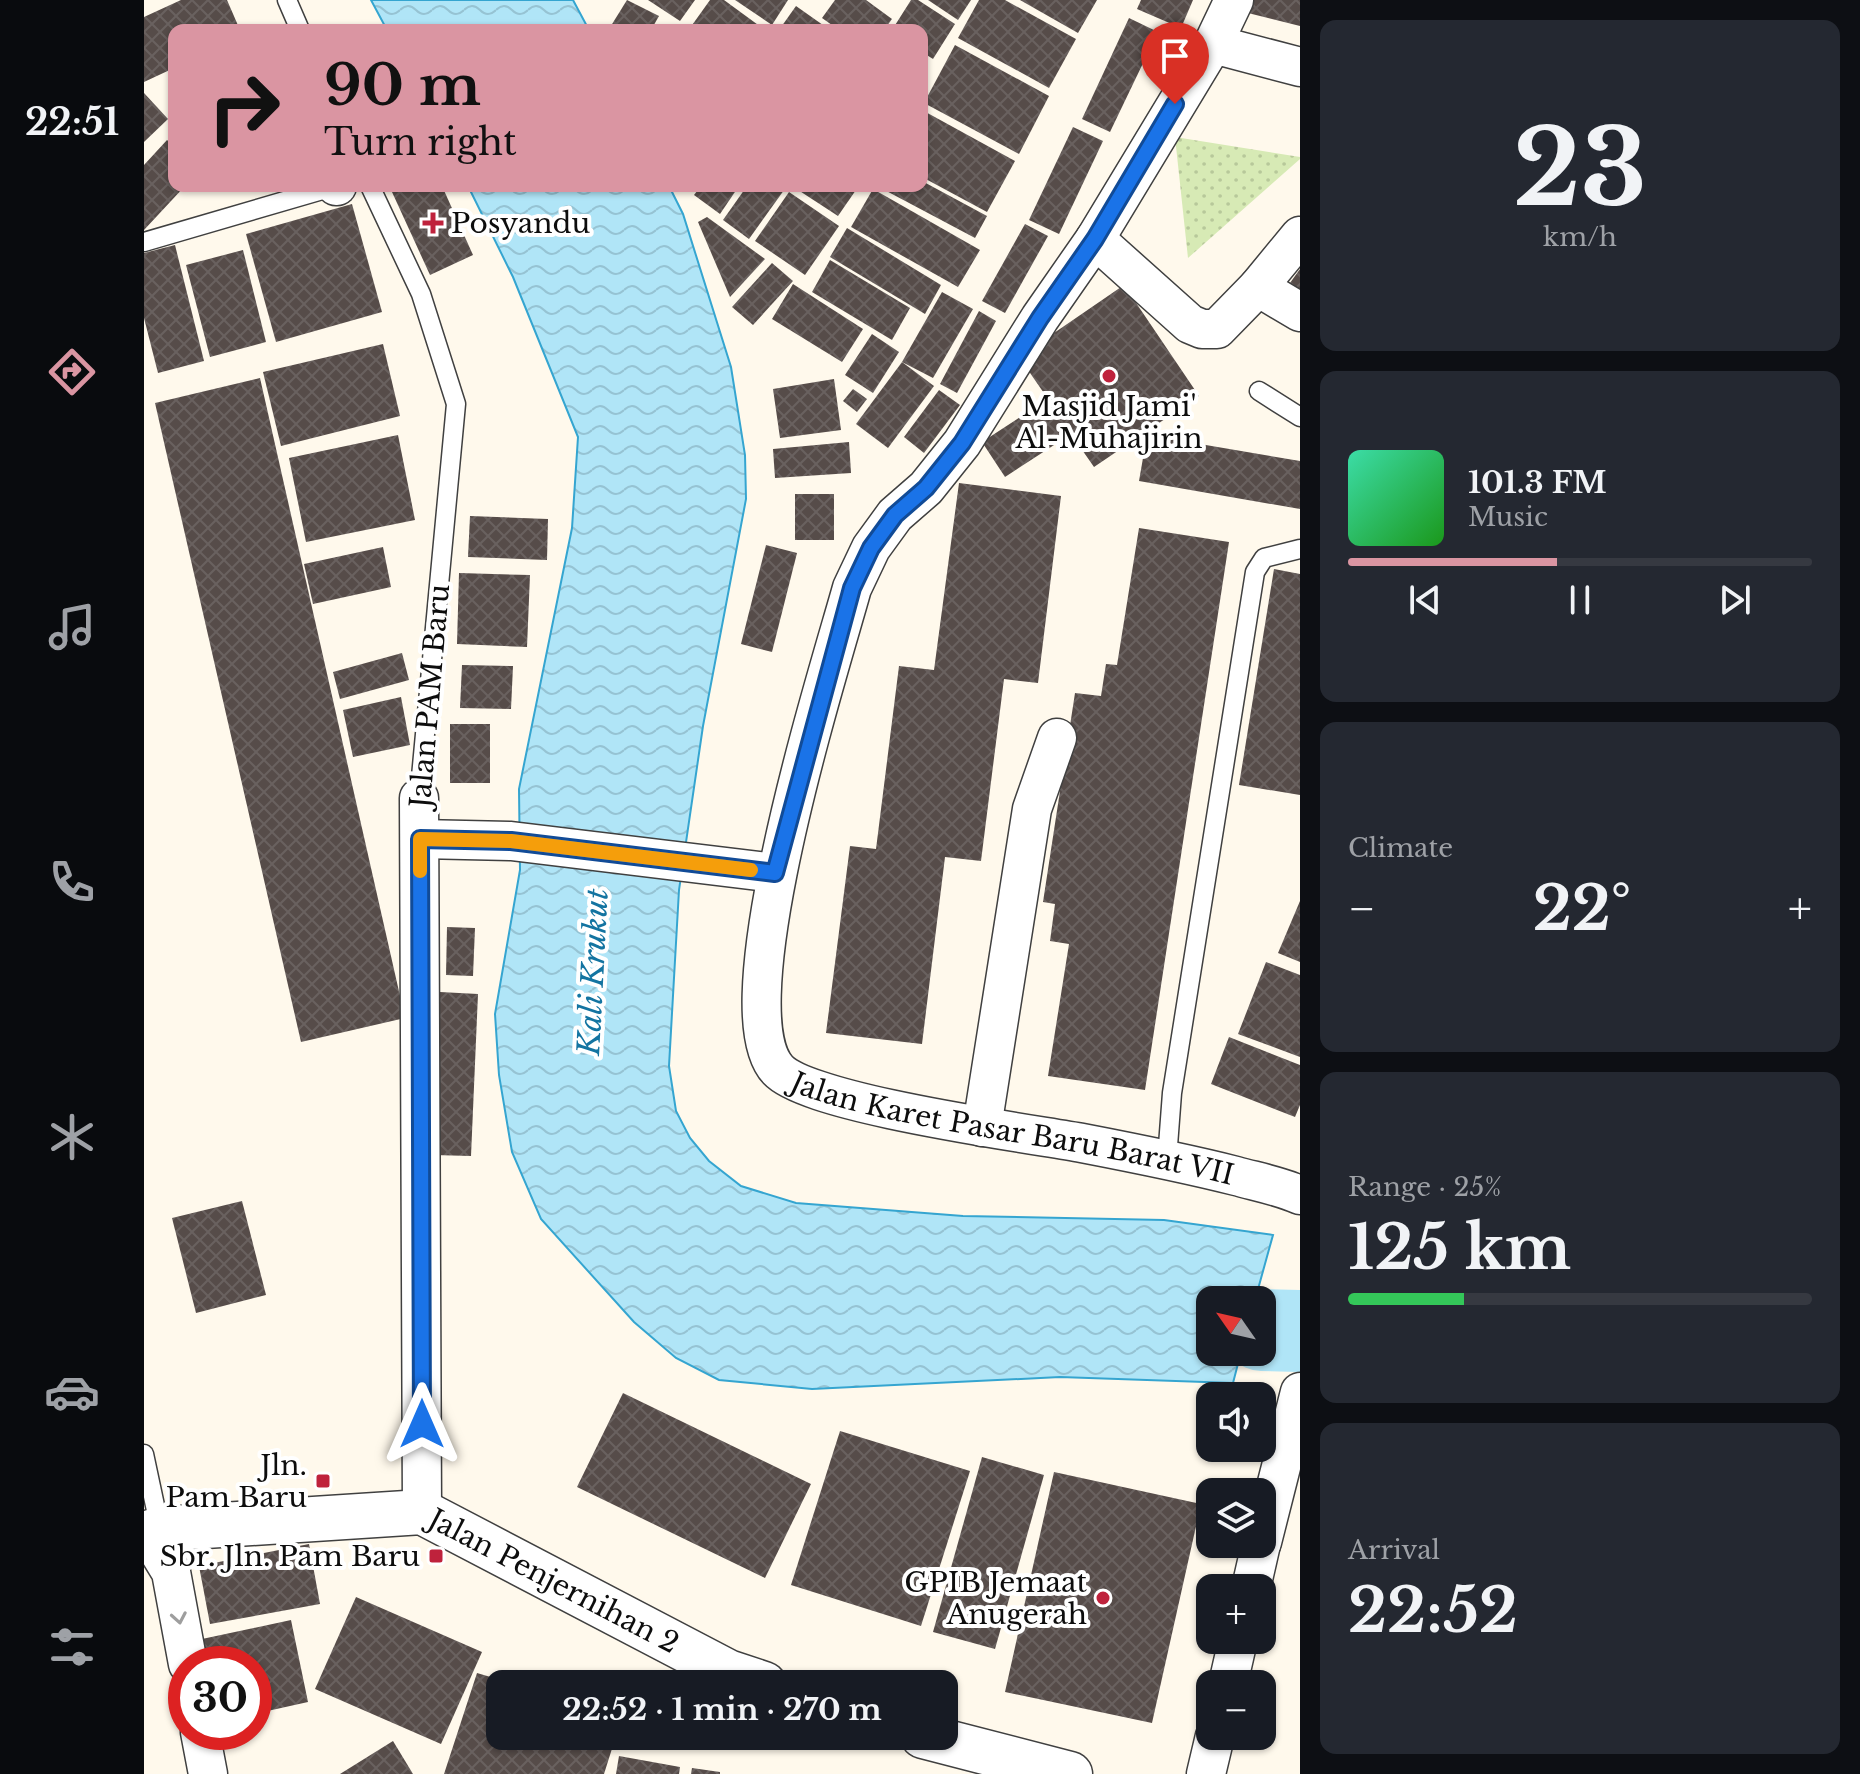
<!DOCTYPE html>
<html lang="en">
<head>
<meta charset="utf-8">
<style>
	body { margin:0; font-family:"Libre Baskerville",serif; background:#242831; color:#f1f3f6; height:100vh; display:flex; flex-direction:column; font-size:30px; white-space:nowrap }
	* { box-sizing:border-box; margin:0 }
	p { font-size:26px; color:#9ea1a6 }
	.icon { flex:none; width:44px; height:44px; fill:none; stroke:currentColor; stroke-width:2; stroke-linecap:round; stroke-linejoin:round }
	.map { position:relative; flex:1; overflow:hidden }
	.panel { display:flex; flex-direction:column; gap:20px; padding:20px; background:#0d0f14; width:560px }
	.panel>* { flex:none }
	.guide { position:absolute; left:24px; top:24px; width:760px; height:168px; border-radius:16px; box-shadow:0 2px 6px #0004; background:#da95a2; color:#111; overflow:hidden }
	.needle { width:52px; rotate:304deg }
	.controls { position:absolute; left:1052px; top:1286px; display:grid; gap:16px }
	.controls a { display:grid; place-items:center; width:80px; height:80px; border-radius:16px; background:#171b24; box-shadow:0 2px 6px #0004; font-size:40px }
	.speed { position:absolute; left:24px; top:1646px; display:flex; gap:16px; font-size:40px; font-weight:700; text-align:center }
	.speed>* { display:grid; place-content:center; width:104px; height:104px; border-radius:50%; background:#171b24; box-shadow:0 2px 6px #0004; line-height:1 }
	.speed .limit { border:12px solid #d22; background:#fff; color:#111 }
	.pin { position:absolute; display:grid; place-items:center; width:68px; height:68px; color:#fff; margin:-82px -34px; border-radius:50% 50% 50% 0; rotate:-45deg; box-shadow:0 0 8px #0007 }
	.pin .icon { rotate:45deg }
	.me { position:absolute; width:88px; margin:-44px; rotate:0deg; stroke-linejoin:round; filter:drop-shadow(0 0 6px #0008) }
	.turn { display:flex; align-items:center; gap:28px; height:168px; padding:0 24px; font-size:36px }
	.turn .icon { width:104px; height:104px; stroke-width:2.5 }
	.turn b { display:block; font-size:56px; line-height:68px }
	.big { font-size:60px; font-weight:700; line-height:1.1 }
	.panel .tile { flex:1; display:flex; flex-direction:column; justify-content:center; gap:12px; min-width:0; padding:0 28px; border-radius:16px; background:#242831 }
	.panel .dial { align-items:center; gap:0 }
	.dial b { font-size:104px; line-height:1 }
	.song { display:flex; align-items:center; gap:24px }
	.cover { width:96px; height:96px; border-radius:12px; background:linear-gradient(135deg,hsl(160 70% 55%),hsl(120 70% 35%)) }
	.played { height:8px; border-radius:4px; background:linear-gradient(90deg,#da95a2 45%,#363941 45%) }
	.keys { display:flex; justify-content:space-around; direction:ltr }
	.heat { display:flex; justify-content:space-between; align-items:center; font-size:44px; direction:ltr }
	.charge { height:12px; border-radius:6px; background:linear-gradient(90deg,#34c759 25%,#363941 0) }
	.trip { position:absolute; left:342px; top:1670px; width:472px; height:80px; border-radius:16px; background:#171b24; box-shadow:0 2px 6px #0004; font-weight:700; line-height:80px; text-align:center }
	main { display:flex; flex:1; min-height:0 }
	.dock { display:flex; flex-direction:column; width:144px; justify-content:space-around; align-items:center; background:#090b0e; color:#9ea1a6 }
	.dock .icon { width:56px; height:56px }
	.dock .on { color:#da95a2 }
	.dock b { font-size:36px; color:#f1f3f6 }
	.map>svg:first-child { display:block }
	.park { fill:url(#park-dots) }
	.water { fill:url(#water-waves); stroke:#35a5d0; stroke-width:2 }
	.lines { fill:none; stroke-linecap:round; stroke-linejoin:round }
	.river { stroke:#b0e5f7; stroke-width:82 }
	.building { fill:url(#building-cross-hatch) }
	.service-casing { stroke:#404040; stroke-width:21 }
	.minor-casing { stroke:#404040; stroke-width:41 }
	.tertiary-casing { stroke:#404040; stroke-width:47 }
	.service { stroke:#fff; stroke-width:18 }
	.minor { stroke:#fff; stroke-width:38 }
	.tertiary { stroke:#fff; stroke-width:44 }
	.oneway { stroke:#9e9e9e }
	.route-casing { stroke:#114b97; stroke-width:20 }
	.route { stroke:#1a73e8; stroke-width:14 }
	.slow { stroke:#f59e0b; stroke-width:14 }
	.poi-dot { fill:#bf223c; stroke:#fff; stroke-width:3 }
	.labels { text-anchor:middle; dominant-baseline:central; stroke-width:8; stroke-linejoin:round; paint-order:stroke }
	.poi-label { font-size:28px; fill:#0d0d0d; stroke:#fff; text-anchor:end }
	.street-label { font-size:28px; fill:#0d0d0d; stroke:#fff }
	.water-label { font-size:30px; font-style:italic; fill:#1374a1; stroke:#fff }
</style>
</head>
<body>
<main>
<nav class="dock">
<b>22:51</b>
<svg class="icon on" aria-label="directions" viewBox="0 0 24 24"><path d="M12 3l9 9-9 9-9-9zM9 14v-3h6M13 9l2 2-2 2"/></svg>
<svg class="icon" aria-label="music" viewBox="0 0 24 24"><path d="M9 18V5l10-2v13"/><circle cx="6" cy="18" r="3"/><circle cx="16" cy="16" r="3"/></svg>
<svg class="icon" aria-label="phone" viewBox="0 0 24 24"><path d="M5 4h4l2 5-3 2q2 4 5 5l2-3 5 2v4C11 20 4 13 5 4z"/></svg>
<svg class="icon" aria-label="climate" viewBox="0 0 24 24"><path d="M12 3v18M4 7l16 10M4 17L20 7"/></svg>
<svg class="icon" aria-label="car" viewBox="0 0 24 24"><path d="M5 17H2v-5l4-1 3-4h7l3 4 3 1v5h-3M9 17h6M6 11h13"/><circle cx="7" cy="17" r="2"/><circle cx="17" cy="17" r="2"/></svg>
<svg class="icon" aria-label="filters" viewBox="0 0 24 24"><path d="M4 7h16M4 17h16"/><circle cx="9" cy="7" r="2"/><circle cx="15" cy="17" r="2"/></svg>
</nav>
<div class="map">
<svg width="1156" height="1774" viewBox="0 0 1156 1774">
	<defs>
		<pattern id="park-dots" width="8" height="8" patternUnits="userSpaceOnUse" patternTransform="scale(2)"><rect width="8" height="8" fill="#d7eab5"/><path d="M2 2h.1M6 6h.1" fill="none" stroke="#b7c89a" stroke-width="1.8" stroke-linecap="round"/></pattern>
		<pattern id="water-waves" width="16" height="10" patternUnits="userSpaceOnUse" patternTransform="scale(2)"><rect width="16" height="10" fill="#b0e5f7"/><path d="M0 5q4-4 8 0t8 0" fill="none" stroke="#96c3d3"/></pattern>
		<pattern id="building-cross-hatch" width="8" height="8" patternUnits="userSpaceOnUse" patternTransform="scale(2)"><rect width="8" height="8" fill="#564c49"/><path d="M0 0l8 8M0 8l8-8" fill="none" stroke="#69615f"/></pattern>
	</defs>
	<rect width="100%" height="100%" fill="#fff9ec"/>
	<!-- park -->
	<polygon class="park" points="1031,137 1156,157 1156,159 1044,258"/>
	<!-- water -->
	<g class="water">
		<polygon points="227,0 429,0 445,30 243,30"/>
		<polygon points="324,186 525,186 539,214 587,367 601,455 602,499 559,726 535,890 525,1066 532,1111 546,1138 565,1161 597,1186 652,1203 819,1216 1020,1220 1129,1235 1111,1300 1066,1300 1066,1352 1097,1352 1089,1383 916,1377 668,1389 575,1380 532,1358 490,1322 397,1219 368,1152 355,1075 351,1014 376,870 375,789 428,528 434,437 369,277"/>
	</g>
	<g class="lines">
		<!-- river -->
		<polyline class="river" points="1118,1330 1156,1331"/>
	</g>
	<!-- building -->
	<g class="building">
		<polygon points="37,0 83,0 96,30 30,30 30,68 0,82 0,17"/>
		<polygon points="483,0 515,16 507,30 465,29"/>
		<polygon points="504,0 551,0 536,21"/>
		<polygon points="566,0 580,0 621,30 549,30 546,28"/>
		<polygon points="591,0 644,0 628,25"/>
		<polygon points="691,0 722,0 748,19 740,30 695,30 678,18"/>
		<polygon points="767,0 774,0 811,24 789,59 778,52 778,30 748,30"/>
		<polygon points="784,0 827,0 814,20"/>
		<polygon points="835,0 861,0 932,39 905,88 814,38"/>
		<polygon points="876,0 953,0 934,33"/>
		<polygon points="997,0 1049,0 1037,28 993,9"/>
		<polygon points="1103,0 1156,0 1156,26 1100,12"/>
		<polygon points="652,6 686,30 635,30"/>
		<polygon points="985,18 1014,32 966,132 938,119"/>
		<polygon points="811,45 905,96 875,154 780,103"/>
		<polygon points="0,93 24,119 0,142"/>
		<polygon points="778,110 871,161 843,212 778,177"/>
		<polygon points="929,127 959,141 915,234 885,220"/>
		<polygon points="23,140 30,146 30,186 41,186 0,230 0,165"/>
		<polygon points="778,181 843,216 831,238 733,186 778,186"/>
		<polygon points="261,186 298,186 329,255 286,275 248,192"/>
		<polygon points="557,186 595,186 576,214 550,195"/>
		<polygon points="603,186 643,186 605,239 579,220"/>
		<polygon points="648,186 711,186 714,187 694,216"/>
		<polygon points="729,189 836,250 814,287 707,227"/>
		<polygon points="645,192 695,226 661,275 611,241"/>
		<polygon points="208,204 238,312 132,342 102,234"/>
		<polygon points="563,217 621,259 586,297 554,222"/>
		<polygon points="881,224 904,236 861,313 838,301"/>
		<polygon points="703,228 797,285 781,314 686,257"/>
		<polygon points="31,245 60,361 14,373 0,318 0,253"/>
		<polygon points="99,250 122,342 66,357 42,265"/>
		<polygon points="686,260 766,308 748,340 668,292"/>
		<polygon points="628,263 649,281 609,325 588,307"/>
		<polygon points="1156,269 1156,293 1146,283"/>
		<polygon points="649,284 719,329 698,362 628,319"/>
		<polygon points="980,285 1055,396 950,467 927,434 861,477 838,442 904,399 875,357"/>
		<polygon points="798,292 829,309 789,378 758,362"/>
		<polygon points="835,311 852,321 813,393 796,384"/>
		<polygon points="728,334 755,352 729,393 701,375"/>
		<polygon points="239,344 256,416 137,446 119,372"/>
		<polygon points="758,362 790,386 744,448 712,424"/>
		<polygon points="116,378 261,1018 157,1042 11,403"/>
		<polygon points="690,379 697,430 636,438 629,389"/>
		<polygon points="709,389 723,399 713,412 699,401"/>
		<polygon points="795,390 816,405 780,453 760,437"/>
		<polygon points="254,435 271,520 162,542 145,458"/>
		<polygon points="1003,435 1156,461 1156,509 995,481"/>
		<polygon points="705,442 707,473 631,478 629,449"/>
		<polygon points="815,483 917,496 894,683 860,679 837,861 801,857 778,1044 682,1033 706,846 732,849 755,666 790,670"/>
		<rect x="651" y="494" width="39" height="46"/>
		<polygon points="326,516 404,519 403,560 324,557"/>
		<polygon points="995,528 1085,542 1001,1090 904,1076 925,944 906,941 911,904 899,902 931,693 957,696 962,664 973,665"/>
		<polygon points="622,545 653,553 628,652 597,644"/>
		<polygon points="239,547 247,587 169,604 160,564"/>
		<polygon points="1130,569 1156,574 1156,795 1095,785"/>
		<polygon points="315,573 386,575 383,647 313,644"/>
		<polygon points="258,653 265,680 196,699 189,672"/>
		<polygon points="318,665 369,666 367,709 316,708"/>
		<polygon points="257,697 266,745 209,757 199,710"/>
		<rect x="306" y="724" width="40" height="59"/>
		<polygon points="1156,901 1156,962 1134,953"/>
		<polygon points="303,927 331,928 329,976 302,975"/>
		<polygon points="1122,962 1156,975 1156,1057 1094,1034"/>
		<polygon points="296,992 334,994 327,1156 289,1155"/>
		<polygon points="1085,1037 1156,1065 1156,1105 1151,1117 1067,1084"/>
		<polygon points="98,1201 122,1295 52,1313 28,1218"/>
		<polygon points="479,1393 667,1484 621,1578 433,1487"/>
		<polygon points="696,1431 826,1471 777,1626 647,1585"/>
		<polygon points="838,1457 900,1475 851,1649 789,1632"/>
		<polygon points="910,1472 1057,1504 1008,1723 861,1692"/>
		<polygon points="165,1544 176,1604 66,1624 55,1566"/>
		<polygon points="212,1597 338,1652 297,1744 171,1689"/>
		<polygon points="147,1620 164,1702 110,1714 110,1664 63,1664 58,1639"/>
		<polygon points="333,1673 367,1683 356,1684 356,1736 472,1736 460,1774 300,1774"/>
		<polygon points="249,1741 269,1774 196,1774"/>
		<polygon points="475,1756 536,1767 535,1774 472,1774"/>
		<polygon points="548,1768 576,1772 576,1774 547,1774"/>
	</g>
	<g class="lines">
		<!-- service casing -->
		<g class="service-casing">
			<g id="service">
				<polyline points="143,0 156,30"/>
				<polyline points="226,186 277,294 312,404 275,798"/>
				<polyline points="0,242 192,186"/>
				<polyline points="1115,391 1156,417"/>
				<polyline points="1023,1159 1028,1093 1111,572 1120,558 1156,549"/>
				<polyline points="0,1454 16,1529"/>
			</g>
		</g>
		<!-- minor casing -->
		<g class="minor-casing">
			<g id="minor">
				<path id="s1" d="M 1090,0 L 1069,44 L 951,239 L 896,318 L 818,443 L 782,488 L 751,515 L 727,548 L 708,588 C 685,671 577,1010 634,1070 C 666,1104 882,1133 938,1143 C 990,1153 1041,1163 1092,1176 C 1114,1182 1136,1186 1156,1195"/>
				<polyline points="1069,44 1156,67"/>
				<polyline points="192,186 193,186"/>
				<polyline points="951,239 1046,324 1058,329 1073,329 1114,287 1156,236"/>
				<polyline points="1114,287 1156,312"/>
				<polyline points="275,798 278,1512"/>
				<polyline points="276,839 367,841 631,873"/>
				<polyline points="838,1127 888,809 913,738"/>
				<polyline points="16,1529 16,1554 27,1572 44,1664"/>
				<polyline points="1118,1542 1156,1392"/>
				<polyline points="1107,1588 1117,1544"/>
				<polyline points="1084,1684 1094,1640"/>
				<polyline points="56,1732 64,1774"/>
				<polyline points="1062,1774 1071,1736"/>
			</g>
		</g>
		<!-- tertiary casing -->
		<g class="tertiary-casing">
			<g id="tertiary">
				<path id="s2" d="M 0,1534 L 16,1529 L 278,1512 L 584,1672 L 620,1684"/>
				<polyline points="779,1736 926,1774"/>
			</g>
		</g>
		<!-- service -->
		<use href="#service" class="service"/>
		<!-- minor -->
		<use href="#minor" class="minor"/>
		<!-- tertiary -->
		<use href="#tertiary" class="tertiary"/>
	</g>
	<!-- one-way arrows -->
	<defs><path id="oneway-chevron" d="M-2-3.5L2.5 0L-2 3.5" fill="none" stroke-width="1.6" stroke-linecap="round" stroke-linejoin="round" transform="scale(2)"/></defs>
	<use class="oneway" href="#oneway-chevron" transform="translate(35 1618) rotate(80)"/>
	<g class="lines">
		<!-- route casing -->
		<g class="route-casing">
			<polyline id="route" points="278,1424 276,839 367,841 631,873 708,588 727,548 751,515 782,488 818,443 896,318 951,239 1031,104"/>
		</g>
		<!-- route -->
		<use href="#route" class="route"/>
		<!-- slow -->
		<polyline class="slow" points="276,871 276,839 367,841 607,870"/>
	</g>
	<!-- markers -->
	<g class="poi-dot">
		<path d="M285 211h8v8h8v8h-8v8h-8v-8h-8v-8h8z"/>
		<circle cx="965" cy="376" r="8"/>
		<rect x="171" y="1473" width="16" height="16" rx="4"/>
		<rect x="284" y="1548" width="16" height="16" rx="4"/>
		<circle cx="959" cy="1598" r="8"/>
	</g>
	<g class="labels">
		<!-- poi labels -->
		<g class="poi-label">
			<text x="307" y="223" text-anchor="start">Posyandu</text>
			<text x="965" y="406" text-anchor="middle">Masjid Jami'<tspan x="965" dy="32">Al-Muhajirin</tspan></text>
			<text x="163" y="1465">Jln.<tspan x="163" dy="32">Pam Baru</tspan></text>
			<text x="276" y="1556">Sbr. Jln. Pam Baru</text>
			<text x="943" y="1582">GPIB Jemaat<tspan x="943" dy="32">Anugerah</tspan></text>
		</g>
		<!-- street labels -->
		<g class="street-label">
			<text transform="translate(286 696) rotate(-85)">Jalan PAM Baru</text>
			<text stroke="none"><textPath href="#s1" startOffset="1444">Jalan Karet Pasar Baru Barat VII</textPath></text>
			<text stroke="none"><textPath href="#s2" startOffset="428">Jalan Penjernihan 2</textPath></text>
		</g>
		<!-- water labels -->
		<g class="water-label">
			<text transform="translate(449 972) rotate(-87)">Kali Krukut</text>
		</g>
	</g>
</svg>
<div class="controls">
<a><svg class="needle" viewBox="-14 -14 28 28"><path d="M0-13l5 13h-10z" fill="#e53935"/><path d="M0 13l5-13h-10z" fill="#9ea1a6"/></svg></a>
<a><svg class="icon" aria-label="sound" viewBox="0 0 24 24"><path d="M4 9h4l5-4v14l-5-4H4zM17 9q2 3 0 6"/></svg></a>
<a><svg class="icon" aria-label="layers" viewBox="0 0 24 24"><path d="M12 4l9 5-9 5-9-5zM3 14l9 5 9-5"/></svg></a>
<a>+</a>
<a>−</a>
</div>
<div class="speed"><div class="limit">30</div></div>
<div class="pin" style="left:1031px;top:104px;background:#d93025"><svg class="icon" aria-label="arrive" viewBox="0 0 24 24"><path d="M6 21V4h12l-3 4 3 4H6"/></svg></div>
<svg class="me" style="left:278px;top:1424px" viewBox="-20 -20 40 40"><path d="M0-17L14 15 0 8-14 15z" fill="#1a73e8" stroke="#fff" stroke-width="4"/></svg>
<div class="trip">22:52 · 1 min · 270 m</div>
<div class="guide">
<div class="turn"><svg class="icon" aria-label="right" viewBox="0 0 24 24"><path d="M7 20v-9h11M14 6l5 5-5 5"/></svg><div><b>90 m</b>Turn right</div></div>
</div>
</div>
<section class="panel">
<div class="tile dial"><b>23</b><p>km/h</p></div>
<div class="tile">
<div class="song"><i class="cover"></i><div><b>101.3 FM</b><p>Music</p></div></div>
<div class="played"></div>
<div class="keys"><svg class="icon" aria-label="previous" viewBox="0 0 24 24"><path d="M18 5L8 12l10 7zM5 5v14"/></svg><svg class="icon" aria-label="pause" viewBox="0 0 24 24"><path d="M8 5v14M16 5v14"/></svg><svg class="icon" aria-label="next" viewBox="0 0 24 24"><path d="M6 5l10 7-10 7zM19 5v14"/></svg></div>
</div>
<div class="tile"><p>Climate</p>
<div class="heat"><a>−</a><b class="big">22°</b><a>+</a></div>
</div>
<div class="tile"><p>Range · 25%</p><b class="big">125 km</b><div class="charge"></div></div>
<div class="tile"><p>Arrival</p><b class="big">22:52</b></div>
</section>
</main>
</body>
</html>
